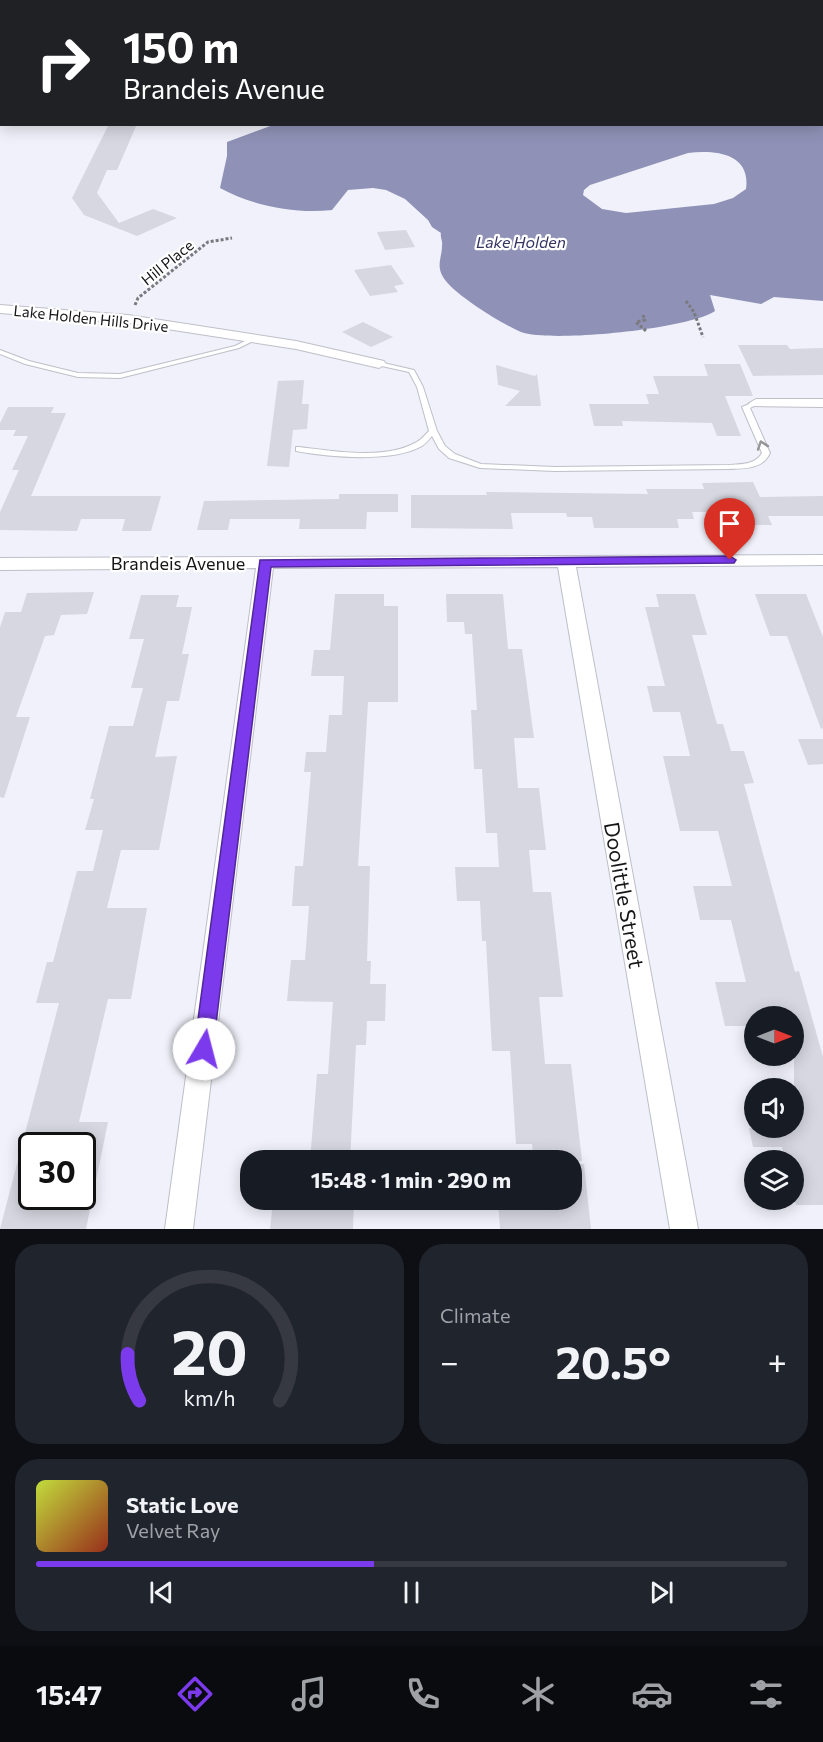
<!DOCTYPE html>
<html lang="en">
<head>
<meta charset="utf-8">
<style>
	body { margin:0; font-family:Commissioner,sans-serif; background:#20242c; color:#f1f3f6; height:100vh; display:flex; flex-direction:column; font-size:22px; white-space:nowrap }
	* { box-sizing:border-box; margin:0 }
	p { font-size:20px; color:#9ea1a6 }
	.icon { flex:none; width:33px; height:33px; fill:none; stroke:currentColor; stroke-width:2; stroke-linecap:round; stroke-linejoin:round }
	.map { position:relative; height:1229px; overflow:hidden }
	.details { display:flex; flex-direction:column; gap:15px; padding:15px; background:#0d0f14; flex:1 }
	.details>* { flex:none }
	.top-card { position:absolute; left:0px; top:0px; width:824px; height:126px; box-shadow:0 3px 15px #0003; background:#202124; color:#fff; overflow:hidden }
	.needle { width:39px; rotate:90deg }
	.tools { position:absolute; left:744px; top:1006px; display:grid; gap:12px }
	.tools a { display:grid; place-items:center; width:60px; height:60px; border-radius:50%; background:#171b24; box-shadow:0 3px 15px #0003; font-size:30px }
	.speed { position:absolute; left:18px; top:1132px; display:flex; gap:12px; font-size:30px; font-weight:700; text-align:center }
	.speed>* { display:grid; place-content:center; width:78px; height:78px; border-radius:50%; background:#171b24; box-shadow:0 3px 15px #0003; line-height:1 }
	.speed .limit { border:3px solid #111; border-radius:9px; background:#fff; color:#111 }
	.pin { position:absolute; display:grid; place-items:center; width:51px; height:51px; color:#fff; margin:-62px -26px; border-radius:50% 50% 50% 0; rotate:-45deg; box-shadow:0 0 6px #0007 }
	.pin .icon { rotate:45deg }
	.me { position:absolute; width:66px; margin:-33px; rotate:8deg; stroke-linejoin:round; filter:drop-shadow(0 0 4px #0008) }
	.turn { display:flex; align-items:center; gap:21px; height:126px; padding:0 24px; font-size:27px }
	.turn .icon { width:78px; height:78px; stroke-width:2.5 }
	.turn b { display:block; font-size:42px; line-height:51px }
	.big { font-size:45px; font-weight:700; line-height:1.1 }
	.details .widget { flex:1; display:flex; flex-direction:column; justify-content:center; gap:9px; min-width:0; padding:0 21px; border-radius:24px; background:#20242c }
	.details .dial { align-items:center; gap:0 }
	.dial svg { height:156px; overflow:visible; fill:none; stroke:#363941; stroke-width:7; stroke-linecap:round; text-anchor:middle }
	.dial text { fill:#f1f3f6; stroke:none }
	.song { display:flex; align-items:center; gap:18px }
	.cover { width:72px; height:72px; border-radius:9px; background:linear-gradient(135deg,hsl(70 70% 55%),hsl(10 70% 35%)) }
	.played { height:6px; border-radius:3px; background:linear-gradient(90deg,#7c3aed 45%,#363941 45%) }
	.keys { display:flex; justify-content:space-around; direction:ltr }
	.heat { display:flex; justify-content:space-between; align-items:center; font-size:33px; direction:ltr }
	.details .tiles { flex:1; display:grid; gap:15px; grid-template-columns:1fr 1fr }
	.widget:last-child { grid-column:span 2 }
	.trip { position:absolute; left:240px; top:1150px; width:342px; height:60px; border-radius:24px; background:#171b24; box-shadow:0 3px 15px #0003; font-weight:700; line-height:60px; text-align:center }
	.dock { display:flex; height:96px; justify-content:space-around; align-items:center; background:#090b0e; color:#9ea1a6 }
	.dock .icon { width:42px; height:42px }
	.dock .active { color:#7c3aed }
	.dock b { font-size:27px; color:#f1f3f6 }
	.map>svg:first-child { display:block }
	.water { fill:#8f92b6; fill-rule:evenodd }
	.building { fill:#d6d7e0; fill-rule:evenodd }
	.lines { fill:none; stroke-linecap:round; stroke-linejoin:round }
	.lane-casing { stroke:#bebfc8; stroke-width:2 }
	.street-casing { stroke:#bebfc8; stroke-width:2 }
	.path { stroke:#797a7f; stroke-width:3; stroke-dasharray:3 2; stroke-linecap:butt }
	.lane { fill:#fff; fill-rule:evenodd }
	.street { fill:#fff; fill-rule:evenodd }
	.oneway { stroke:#969698 }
	.route { fill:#7c3aed; stroke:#51269a; stroke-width:1.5 }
	.labels { text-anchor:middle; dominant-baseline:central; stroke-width:4.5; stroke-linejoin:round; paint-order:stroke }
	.far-street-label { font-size:15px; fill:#161619; stroke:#fff }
	.far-water-label { font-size:16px; font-style:italic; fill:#323363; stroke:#fff }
	.street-label { font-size:18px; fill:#161619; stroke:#fff }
	.near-street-label { font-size:21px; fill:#161619; stroke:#fff }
</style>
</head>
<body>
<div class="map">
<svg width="823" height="1229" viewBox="0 0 823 1229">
	<rect width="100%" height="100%" fill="#f0f1fa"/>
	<!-- water -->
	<path class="water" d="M 204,0 L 823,0 L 823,301 L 774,297 L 761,304 L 710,295 L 715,311 C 689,329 551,343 521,332 C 502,324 453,294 443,277 C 436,265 442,257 442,246 C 443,241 440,238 441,233 L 432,227 L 428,220 L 405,199 L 386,190 L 373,188 L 348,190 L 332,210 C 296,214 252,206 220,188 L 227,156 L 227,142 L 273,125 L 822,124 L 822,2 L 198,1 ZM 688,153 C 715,150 751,153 746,189 L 733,198 L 714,204 L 626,213 L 602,209 L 583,195 L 584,190 L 590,185 Z"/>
	<!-- building -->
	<g class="building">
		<polygon points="109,124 137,124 117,170 107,170 97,193 119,223 153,209 177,218 137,236 84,215 72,198"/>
		<polygon points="406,230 415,247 385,250 377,232"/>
		<polygon points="391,265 404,284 394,286 398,292 370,296 354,270"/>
		<polygon points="363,322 393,337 371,347 342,332"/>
		<polygon points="738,345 787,345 790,349 823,348 823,375 753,376"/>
		<polygon points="704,364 740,364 753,396 725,396 741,436 717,436 712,423 622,421 623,426 594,426 589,404 649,404 646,394 659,394 653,376 708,376"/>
		<polygon points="496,365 535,376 537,374 541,406 505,406 520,391 498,385"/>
		<polygon points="304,380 302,404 309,404 307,429 293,430 289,467 267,466 278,381"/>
		<polygon points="8,407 54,407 51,413 66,413 31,496 161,496 151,531 122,531 125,519 81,519 77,531 0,530 0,512 19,470 12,470 28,436 13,436 16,430 0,430 0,423"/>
		<polygon points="753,482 760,497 823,496 823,516 768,516 772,525 738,525 732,512 692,512 694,519 677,519 679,528 594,528 592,517 567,517 566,513 511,513 513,529 411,528 411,495 487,495 486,492 648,494 646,489 704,489 702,483"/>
		<polygon points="339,494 398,494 398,512 367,512 366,529 299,529 300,519 230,519 228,530 197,530 204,501 339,499"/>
		<polygon points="94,592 87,614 61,615 54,635 45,636 16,717 30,717 4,798 0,797 0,627 5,612 21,612 27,593"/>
		<polygon points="335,594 384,594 384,606 398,606 398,702 368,702 358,866 370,866 367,961 371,961 370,984 386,984 385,1021 367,1021 366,1045 356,1045 350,1161 310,1161 317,1074 328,1074 333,1002 287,1001 291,960 305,960 309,906 292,906 295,866 303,866 311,772 304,772 306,752 326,752 329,715 342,715 344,676 311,676 314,650 330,650"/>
		<polygon points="446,594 503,594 508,649 522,649 534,738 514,738 518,788 539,788 546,850 529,850 533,892 551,892 563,997 539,997 545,1064 571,1064 582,1161 534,1161 532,1144 516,1144 510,1051 492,1051 486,941 482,941 480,901 457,901 455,867 499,867 497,833 486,833 482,769 474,769 471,710 477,710 472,634 465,634 464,622 447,622"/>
		<polygon points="656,594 695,594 707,635 692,635 717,724 723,724 731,751 744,751 754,783 744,784 795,972 799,971 823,1057 823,1205 796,1205 794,1195 794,1161 785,1161 782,1147 753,1147 749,1128 794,1128 794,1017 754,1017 754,1026 725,1026 715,982 746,982 731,920 700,920 693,886 732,886 718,831 680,831 663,756 690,756 680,712 653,712 647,686 665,686 645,607 659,607"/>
		<polygon points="755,594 806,594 823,637 823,728 821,729 787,636 770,636"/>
		<path d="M 141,595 L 179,595 L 176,607 L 192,607 L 182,654 L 189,654 L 179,701 L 167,701 L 155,757 L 177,756 L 159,850 L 121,850 L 107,908 L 147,908 L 131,999 L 108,999 L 79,1122 L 108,1122 L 86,1229 L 0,1229 L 59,1003 L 36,1003 L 47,962 L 53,962 L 77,871 L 93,871 L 103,830 L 85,830 L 94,799 L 90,799 L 109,726 L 133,726 L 143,688 L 131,688 L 144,639 L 129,639 ZM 32,1146 L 82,1146 L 82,1198 L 32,1198 Z"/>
		<polygon points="798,739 823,739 823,764 808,765"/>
		<polygon points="584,1164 591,1229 500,1229 498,1200 572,1200 572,1165"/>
		<polygon points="273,1201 354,1201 353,1229 270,1229"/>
	</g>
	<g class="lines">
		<!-- lane casing -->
		<g class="lane-casing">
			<g id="lane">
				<polygon points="253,337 256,339 255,340 239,348 120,378 78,377 25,364 0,354 0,350 29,361 78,373 120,374 235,346"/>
				<path d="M 379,362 L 414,370 L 423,387 L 437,431 L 445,446 L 455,454 L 481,464 L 555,467 L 728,465 C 741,464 755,465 762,453 L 742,407 L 756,401 L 760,403 L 750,408 L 770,453 C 762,470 744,468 728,469 L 555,471 L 480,468 L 449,458 L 439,449 L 432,436 C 429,440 426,443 422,446 C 393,463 328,457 296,451 L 296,447 L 299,447 C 333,451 384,460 415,443 C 421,440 425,435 429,431 L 417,387 L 409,372 L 377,365 L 376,364 Z"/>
			</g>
		</g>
		<!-- street casing -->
		<g class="street-casing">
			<g id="street">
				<polygon points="0,0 4,1 5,2 0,4"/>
				<polygon points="102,0 113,0 100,2"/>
				<polygon points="0,28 2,28 0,33"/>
				<rect x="0" y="105" width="2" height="6"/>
				<polygon points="0,305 128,315 296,341 384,361 386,364 379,368 296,349 128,323 0,313"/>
				<polygon points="756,399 823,399 823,407 751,406 749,403"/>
				<polygon points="823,555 823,565 576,567 698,1229 670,1229 558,567 273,568 193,1229 165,1229 256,568 0,570 0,558"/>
			</g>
		</g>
		<!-- path -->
		<g class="path">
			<polyline points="686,301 694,312 703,337"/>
			<polyline points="135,305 138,298 208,242 232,238"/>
			<polyline points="643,315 645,320 636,322 646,331"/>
		</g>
		<!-- lane -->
		<use href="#lane" class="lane"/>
		<!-- street -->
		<use href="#street" class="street"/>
	</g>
	<!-- one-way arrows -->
	<defs><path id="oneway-chevron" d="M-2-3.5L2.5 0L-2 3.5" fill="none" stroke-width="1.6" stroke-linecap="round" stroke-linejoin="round" transform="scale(1.5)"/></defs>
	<use class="oneway" href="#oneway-chevron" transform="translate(762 445) rotate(-109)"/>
	<!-- route -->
	<polygon class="route" points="730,556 736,560 734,563 271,567 213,1049 211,1055 204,1058 197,1055 194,1049 260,560"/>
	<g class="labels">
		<!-- far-street labels -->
		<g class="far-street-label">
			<text transform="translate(167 262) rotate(-39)">Hill Place</text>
			<text transform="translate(91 318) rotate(6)">Lake Holden Hills Drive</text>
		</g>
		<!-- far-water labels -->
		<g class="far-water-label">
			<text x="521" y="241">Lake Holden</text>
		</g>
		<!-- street labels -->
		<g class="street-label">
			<text x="178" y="563">Brandeis Avenue</text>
		</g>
		<!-- near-street labels -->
		<g class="near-street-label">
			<text transform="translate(625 895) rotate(80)">Doolittle Street</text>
		</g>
	</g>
</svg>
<div class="tools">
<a><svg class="needle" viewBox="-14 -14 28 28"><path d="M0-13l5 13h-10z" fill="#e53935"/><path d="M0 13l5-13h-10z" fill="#9ea1a6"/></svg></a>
<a><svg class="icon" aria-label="sound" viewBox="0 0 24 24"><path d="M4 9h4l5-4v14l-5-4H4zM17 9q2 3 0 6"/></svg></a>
<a><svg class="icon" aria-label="layers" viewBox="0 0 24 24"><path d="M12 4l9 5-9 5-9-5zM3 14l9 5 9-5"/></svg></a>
</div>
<div class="speed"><div class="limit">30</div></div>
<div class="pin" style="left:730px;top:560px;background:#d93025"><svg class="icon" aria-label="arrive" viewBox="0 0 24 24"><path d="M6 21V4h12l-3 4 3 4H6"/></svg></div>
<svg class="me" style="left:204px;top:1049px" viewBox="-20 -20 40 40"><circle r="19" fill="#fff"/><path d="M0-13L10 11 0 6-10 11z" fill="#7c3aed"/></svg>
<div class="trip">15:48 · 1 min · 290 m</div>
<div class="top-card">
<div class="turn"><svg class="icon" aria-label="right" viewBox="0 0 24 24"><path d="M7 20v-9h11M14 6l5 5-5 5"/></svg><div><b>150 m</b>Brandeis Avenue</div></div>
</div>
</div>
<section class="details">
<div class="tiles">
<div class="widget dial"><svg viewBox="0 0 100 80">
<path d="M14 69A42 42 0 1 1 86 69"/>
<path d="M14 69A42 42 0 0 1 8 45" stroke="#7c3aed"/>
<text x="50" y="56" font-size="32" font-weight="700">20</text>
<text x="50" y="72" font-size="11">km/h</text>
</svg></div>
<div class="widget"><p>Climate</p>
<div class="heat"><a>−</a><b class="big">20.5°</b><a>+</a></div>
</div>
<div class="widget">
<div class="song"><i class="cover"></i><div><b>Static Love</b><p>Velvet Ray</p></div></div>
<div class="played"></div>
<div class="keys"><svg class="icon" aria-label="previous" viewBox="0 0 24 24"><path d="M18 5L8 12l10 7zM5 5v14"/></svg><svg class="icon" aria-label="pause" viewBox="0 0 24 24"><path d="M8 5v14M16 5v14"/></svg><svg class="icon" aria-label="next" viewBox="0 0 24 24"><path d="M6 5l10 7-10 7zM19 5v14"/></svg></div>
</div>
</div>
</section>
<nav class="dock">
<b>15:47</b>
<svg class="icon active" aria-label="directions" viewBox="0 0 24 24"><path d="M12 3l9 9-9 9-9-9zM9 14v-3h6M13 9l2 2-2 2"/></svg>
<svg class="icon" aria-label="music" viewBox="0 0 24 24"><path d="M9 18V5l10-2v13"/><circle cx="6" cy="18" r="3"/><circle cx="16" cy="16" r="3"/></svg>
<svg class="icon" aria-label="phone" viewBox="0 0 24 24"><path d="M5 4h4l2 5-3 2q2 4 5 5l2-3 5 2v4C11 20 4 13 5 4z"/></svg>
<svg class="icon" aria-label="climate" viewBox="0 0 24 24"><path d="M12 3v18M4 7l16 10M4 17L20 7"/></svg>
<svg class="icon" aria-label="car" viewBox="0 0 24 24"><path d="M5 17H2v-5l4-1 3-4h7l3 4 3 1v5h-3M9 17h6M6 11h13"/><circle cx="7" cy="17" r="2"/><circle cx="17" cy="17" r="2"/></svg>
<svg class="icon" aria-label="filters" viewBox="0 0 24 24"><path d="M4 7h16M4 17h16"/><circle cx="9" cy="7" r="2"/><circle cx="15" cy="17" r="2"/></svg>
</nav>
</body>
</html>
